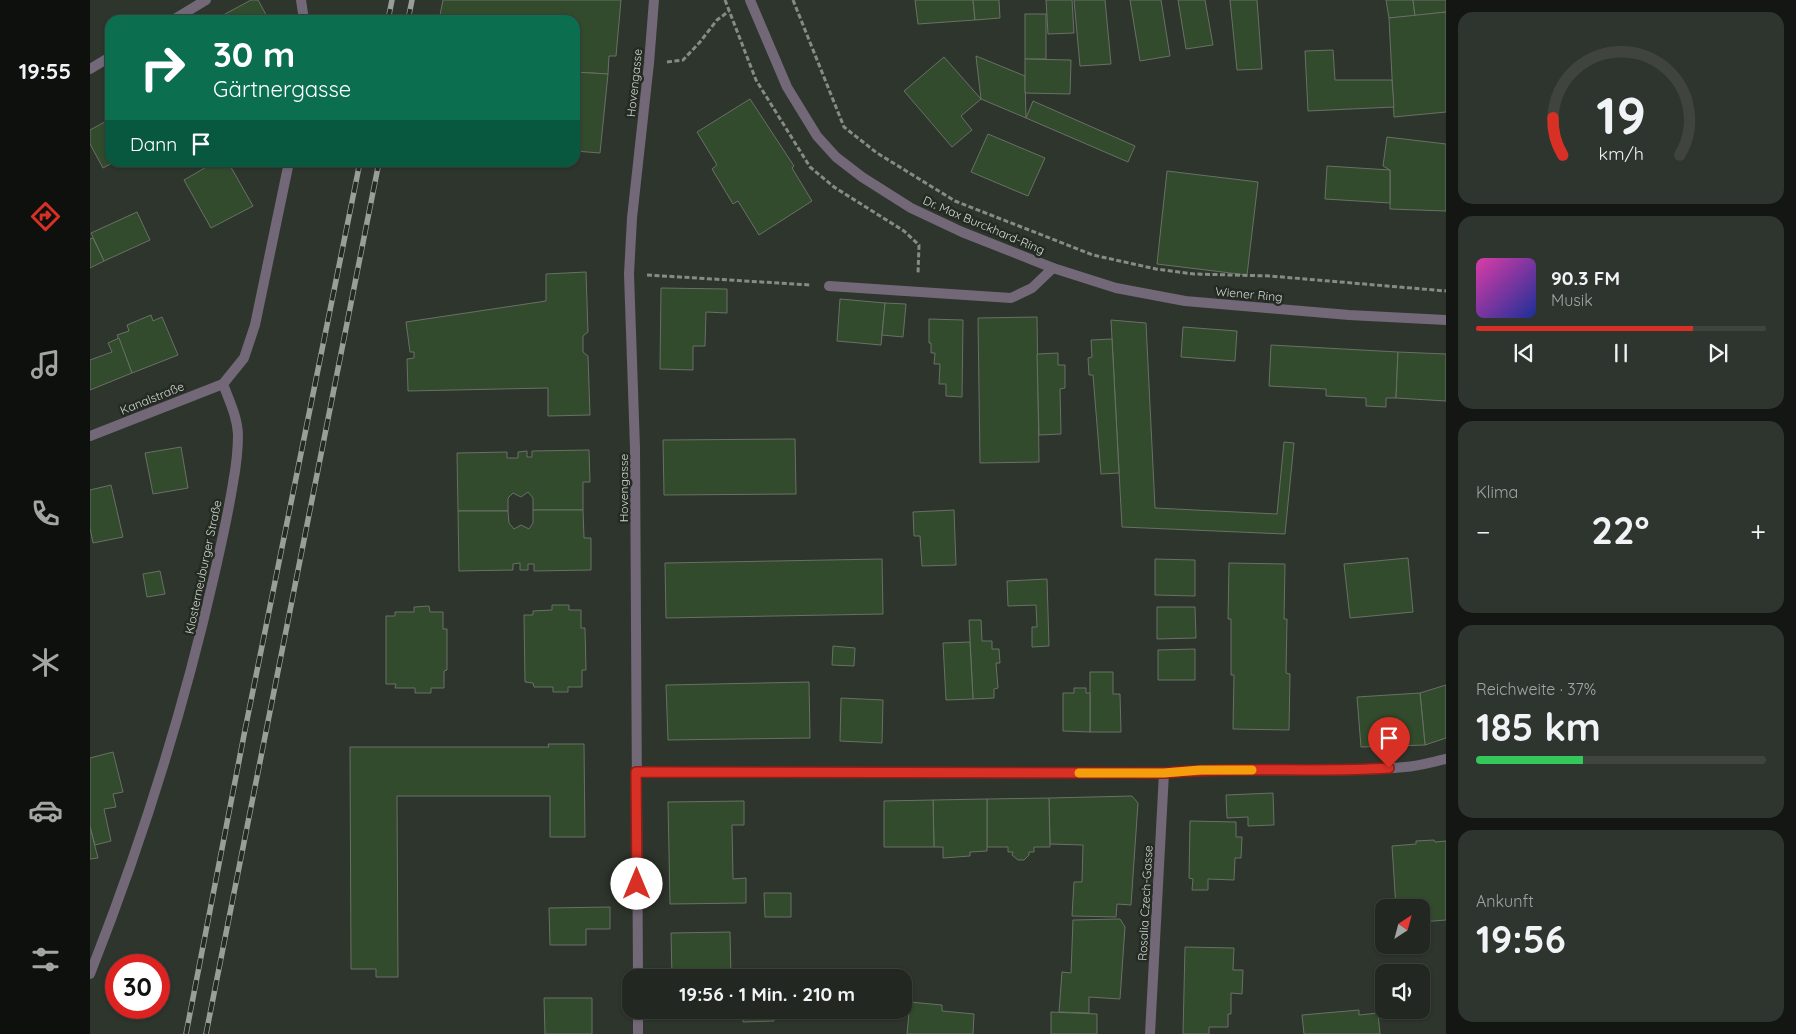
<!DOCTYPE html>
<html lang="de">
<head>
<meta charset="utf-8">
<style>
	body { margin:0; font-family:Quicksand,sans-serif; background:#2e342e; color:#f1f3f6; height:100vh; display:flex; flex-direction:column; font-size:19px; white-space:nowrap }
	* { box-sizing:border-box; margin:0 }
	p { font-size:16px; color:#a2a6a5 }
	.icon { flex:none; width:28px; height:28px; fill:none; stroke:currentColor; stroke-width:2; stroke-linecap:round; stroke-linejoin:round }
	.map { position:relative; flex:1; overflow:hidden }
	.panel { display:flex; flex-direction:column; gap:12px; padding:12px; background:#131612; width:350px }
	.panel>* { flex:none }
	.banner { position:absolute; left:15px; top:15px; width:475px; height:152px; border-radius:15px; box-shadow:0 1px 4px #0004,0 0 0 1px #3f443f; background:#0b6e4f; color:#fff; overflow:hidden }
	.needle { width:32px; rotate:36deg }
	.fabs { position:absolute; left:1285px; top:899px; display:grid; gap:10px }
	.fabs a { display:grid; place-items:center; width:55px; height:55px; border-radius:10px; background:#222821; box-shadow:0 1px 4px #0004,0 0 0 1px #3f443f; font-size:25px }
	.speed { position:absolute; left:15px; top:954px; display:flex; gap:10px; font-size:25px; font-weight:700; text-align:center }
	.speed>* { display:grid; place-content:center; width:65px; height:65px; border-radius:50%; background:#222821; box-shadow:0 1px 4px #0004,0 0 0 1px #3f443f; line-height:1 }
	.speed .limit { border:8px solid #d22; background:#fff; color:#111 }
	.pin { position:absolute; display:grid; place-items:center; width:42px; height:42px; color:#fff; margin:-51px -21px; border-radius:50% 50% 50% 0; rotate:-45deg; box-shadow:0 0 5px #0007 }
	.pin .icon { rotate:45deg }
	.me { position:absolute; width:55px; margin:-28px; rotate:0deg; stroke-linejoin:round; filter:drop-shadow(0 0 4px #0008) }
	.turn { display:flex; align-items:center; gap:18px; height:105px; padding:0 25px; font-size:22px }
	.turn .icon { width:65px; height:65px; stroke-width:2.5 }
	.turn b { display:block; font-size:35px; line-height:42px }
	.then { display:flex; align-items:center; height:48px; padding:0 25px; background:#0003; gap:10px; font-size:19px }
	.big { font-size:38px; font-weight:700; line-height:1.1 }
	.panel .tile { flex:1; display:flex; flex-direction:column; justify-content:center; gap:8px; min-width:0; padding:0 18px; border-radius:15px; background:#2e342e }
	.panel .dial { align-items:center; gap:0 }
	.dial svg { height:130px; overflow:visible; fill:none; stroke:#3f443f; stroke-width:7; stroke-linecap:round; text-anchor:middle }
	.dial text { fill:#f1f3f6; stroke:none }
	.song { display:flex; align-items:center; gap:15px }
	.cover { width:60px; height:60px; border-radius:8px; background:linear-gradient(135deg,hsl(320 70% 55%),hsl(230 70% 35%)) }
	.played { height:5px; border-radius:2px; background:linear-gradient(90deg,#d93025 75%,#3f443f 75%) }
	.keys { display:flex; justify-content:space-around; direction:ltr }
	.heat { display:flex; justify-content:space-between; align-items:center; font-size:28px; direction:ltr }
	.charge { height:8px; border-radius:4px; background:linear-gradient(90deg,#34c759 37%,#3f443f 0) }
	.trip { position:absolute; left:532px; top:969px; width:290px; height:50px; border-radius:15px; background:#222821; box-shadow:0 1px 4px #0004,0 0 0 1px #3f443f; font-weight:700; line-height:50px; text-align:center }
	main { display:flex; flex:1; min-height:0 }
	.tabs { display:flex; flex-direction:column; width:90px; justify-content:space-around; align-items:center; background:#0e100d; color:#a2a6a5 }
	.tabs .icon { width:35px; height:35px }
	.tabs .selected { color:#d93025 }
	.tabs b { font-size:22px; color:#f1f3f6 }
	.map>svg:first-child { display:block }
	.building { fill:#334b2d; stroke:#697066 }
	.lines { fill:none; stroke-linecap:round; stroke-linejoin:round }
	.path { stroke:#868b84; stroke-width:3; stroke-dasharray:5 2.5; stroke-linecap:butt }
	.minor { stroke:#726877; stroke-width:10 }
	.rail-casing { stroke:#999e98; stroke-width:5.5 }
	.rail { stroke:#242b23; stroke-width:4; stroke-dasharray:11; stroke-linecap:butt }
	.route-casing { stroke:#8d1f18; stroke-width:12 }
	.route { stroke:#d93025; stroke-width:9 }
	.slow { stroke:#f59e0b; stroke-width:9 }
	.labels { text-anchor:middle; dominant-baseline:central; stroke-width:5; stroke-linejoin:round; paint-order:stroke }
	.street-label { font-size:12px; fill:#d3d7d2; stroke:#242b23 }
</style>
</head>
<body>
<main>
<nav class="tabs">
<b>19:55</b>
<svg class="icon selected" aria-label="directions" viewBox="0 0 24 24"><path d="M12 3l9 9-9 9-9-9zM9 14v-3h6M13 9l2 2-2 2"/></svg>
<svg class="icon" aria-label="music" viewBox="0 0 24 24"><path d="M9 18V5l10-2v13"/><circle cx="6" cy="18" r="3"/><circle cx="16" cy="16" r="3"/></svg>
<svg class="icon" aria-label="phone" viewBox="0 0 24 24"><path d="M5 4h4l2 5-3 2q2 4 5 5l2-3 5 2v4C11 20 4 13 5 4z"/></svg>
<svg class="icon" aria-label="climate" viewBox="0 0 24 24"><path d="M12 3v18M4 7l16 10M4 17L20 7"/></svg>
<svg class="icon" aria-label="car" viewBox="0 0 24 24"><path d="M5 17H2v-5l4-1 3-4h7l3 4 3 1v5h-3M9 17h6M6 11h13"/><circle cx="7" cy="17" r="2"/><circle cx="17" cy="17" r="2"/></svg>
<svg class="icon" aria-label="filters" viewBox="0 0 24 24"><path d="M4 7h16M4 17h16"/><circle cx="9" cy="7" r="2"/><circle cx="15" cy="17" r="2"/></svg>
</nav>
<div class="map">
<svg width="1356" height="1034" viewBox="0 0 1356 1034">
	<rect width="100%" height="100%" fill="#2e352c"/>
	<!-- building -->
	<g class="building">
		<polygon points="161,0 168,0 179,20 124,20"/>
		<polygon points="353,0 531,0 526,56 519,56 518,74 485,72 485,20 349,20"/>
		<polygon points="825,0 883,0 885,20 828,24"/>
		<polygon points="883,0 909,0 910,18 885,20"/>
		<polygon points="956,0 982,0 984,33 958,34"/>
		<polygon points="984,0 1015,0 1021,64 990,66"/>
		<polygon points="1040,0 1071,0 1080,56 1050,61"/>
		<polygon points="1088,0 1115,0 1123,45 1096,49"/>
		<polygon points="1140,0 1167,0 1172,69 1147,70"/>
		<polygon points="1296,0 1323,0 1325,16 1299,18"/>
		<polygon points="1323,0 1356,0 1356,12 1325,16"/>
		<polygon points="1356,12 1356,112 1304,117 1299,18"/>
		<rect x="935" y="14" width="21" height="45"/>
		<polygon points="1243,50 1245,80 1302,80 1304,107 1218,111 1215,51"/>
		<polygon points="886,56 935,76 936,118 891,99"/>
		<polygon points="854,57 891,99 871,116 882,130 862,147 814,91"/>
		<polygon points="935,59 981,60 980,94 935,93"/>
		<polygon points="485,72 518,74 510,153 485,151"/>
		<polygon points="660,99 704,166 702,168 722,201 669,235 648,201 643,204 622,169 627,165 607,132"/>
		<polygon points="943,101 1045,146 1038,162 936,118"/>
		<polygon points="20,119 20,162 24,162 13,168 0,144 0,130"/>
		<polygon points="898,134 955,158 938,196 881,172"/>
		<polygon points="1297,137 1356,144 1356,211 1300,209 1300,170 1293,166"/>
		<polygon points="125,162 138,162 163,206 121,228 94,180"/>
		<polygon points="1237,166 1300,170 1300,203 1235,199"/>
		<polygon points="1077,171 1168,182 1157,275 1067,264"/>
		<polygon points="47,212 60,240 14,261 1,233"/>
		<polygon points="3,238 14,261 0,268 0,239"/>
		<polygon points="496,272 498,332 493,336 493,352 498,356 500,415 458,416 458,388 318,391 317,359 324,358 324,352 320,352 316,322 456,301 456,274"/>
		<polygon points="571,288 637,289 637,313 616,312 615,346 603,346 603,370 570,369"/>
		<polygon points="750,299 795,303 791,345 747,341"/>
		<polygon points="795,303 816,304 813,337 792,335"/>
		<polygon points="61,315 63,321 72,317 88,355 42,373 27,335 39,331 37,325"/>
		<polygon points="947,317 949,462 890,463 888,318"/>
		<polygon points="839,319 873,320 872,397 856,396 856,384 849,384 850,364 844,364 845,353 841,353 841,343 839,343"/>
		<polygon points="1021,320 1056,323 1065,508 1187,514 1194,442 1204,443 1195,534 1032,527"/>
		<polygon points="1093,327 1147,331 1145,361 1091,357"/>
		<polygon points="29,338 42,373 0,390 0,360 22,352 18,343"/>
		<polygon points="1022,339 1029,473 1011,474 1003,375 999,375 998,358 1002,357 1001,340"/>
		<polygon points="1181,345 1308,352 1306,398 1296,398 1296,407 1276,406 1276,398 1236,396 1236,389 1179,386"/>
		<polygon points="1308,352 1356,354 1356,401 1306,398"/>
		<polygon points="968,353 968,365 975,365 975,388 970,389 971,434 949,435 947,354"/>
		<polygon points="705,439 706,494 574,495 573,440"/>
		<polygon points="91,447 98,488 63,494 55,453"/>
		<polygon points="499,450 500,482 493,482 493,510 443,510 443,498 438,492 431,497 423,493 418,498 418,511 368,511 367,453 417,452 417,458 428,458 428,452 437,451 437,457 442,457 442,451"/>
		<polygon points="21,485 33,537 3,543 0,528 0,490"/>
		<polygon points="443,510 493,510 494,538 501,538 501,570 444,571 444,564 438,564 438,570 430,570 430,563 423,564 423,570 369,571 368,511 418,511 419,523 424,529 431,525 439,529 443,523"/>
		<polygon points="864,510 866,565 832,566 830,536 824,536 823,512"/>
		<polygon points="1318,558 1323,612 1260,618 1254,564"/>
		<polygon points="792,559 793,614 576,618 575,563"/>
		<polygon points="1065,559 1105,560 1105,596 1065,595"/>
		<polygon points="1139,563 1195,564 1194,619 1197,619 1196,673 1200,674 1199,730 1143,729 1144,675 1141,675 1141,619 1138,619"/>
		<polygon points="70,571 75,594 57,597 53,574"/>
		<polygon points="957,579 959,646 942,647 942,627 947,627 946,605 918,606 917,581"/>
		<polygon points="462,605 479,605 479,610 491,610 491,628 495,628 496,670 492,670 492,687 478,687 478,692 463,692 463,687 444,687 443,683 435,682 434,615 443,615 443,611 462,610"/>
		<polygon points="339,606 340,612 353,612 353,629 357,629 357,670 354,671 354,688 341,688 341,693 325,693 325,688 305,688 306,684 296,684 296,616 305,616 305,612 324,612 324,607"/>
		<polygon points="1067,607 1105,607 1106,638 1067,639"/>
		<polygon points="879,620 891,620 892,641 902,641 902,649 909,649 910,663 906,663 908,688 904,689 904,698 883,699"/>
		<polygon points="880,642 883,699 856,700 853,643"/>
		<polygon points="743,646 765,648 764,666 742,665"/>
		<polygon points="1105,649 1105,680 1068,680 1068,650"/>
		<polygon points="1000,672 1023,672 1023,694 1030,694 1031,732 1000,732"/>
		<polygon points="719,682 720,738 578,740 576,685"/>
		<polygon points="1356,685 1356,738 1335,745 1330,693"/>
		<polygon points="984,688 996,688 996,693 1000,693 1000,732 973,731 973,693 984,693"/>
		<polygon points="1330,693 1335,745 1271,747 1267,697"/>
		<polygon points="751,698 793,700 792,743 750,741"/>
		<polygon points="458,744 494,744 495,837 460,837 460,796 307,796 308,977 286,977 286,969 261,969 260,747 459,747"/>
		<polygon points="23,752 33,792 23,794 26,807 14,809 21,841 5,845 0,827 0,758"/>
		<polygon points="1183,793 1184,825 1158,826 1158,817 1137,818 1136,795"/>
		<polygon points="1042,796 1048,803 1041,905 1027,904 1026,917 982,916 984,882 992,882 993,845 960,844 959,798"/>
		<polygon points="959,798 960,847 944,847 944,852 939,852 939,855 934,860 928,860 922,855 923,852 918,852 918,847 897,847 897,799"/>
		<polygon points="897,799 897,851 880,852 880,856 853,858 853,847 844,847 843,800"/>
		<polygon points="843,800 844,847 794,847 794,801"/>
		<polygon points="654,801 654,825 642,825 643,879 656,878 656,903 580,904 578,802"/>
		<polygon points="1100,821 1146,822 1146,837 1152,837 1151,858 1145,858 1144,880 1118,879 1118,890 1102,890 1103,879 1099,878"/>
		<polygon points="0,827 8,858 0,859"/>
		<polygon points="1344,840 1345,842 1356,841 1356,920 1331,922 1331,908 1306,908 1302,846 1326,844 1326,841"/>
		<polygon points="674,893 701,893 701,917 675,917"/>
		<polygon points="520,907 520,929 496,929 496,945 460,945 459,908"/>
		<polygon points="1030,919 1035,927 1030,999 999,997 999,1013 969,1012 972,972 981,973 983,920"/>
		<polygon points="640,932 641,978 582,978 581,933"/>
		<polygon points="1095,947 1144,948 1143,970 1153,970 1152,994 1141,993 1141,1014 1138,1014 1138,1027 1119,1027 1119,1034 1093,1034"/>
		<polygon points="454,998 502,998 502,1034 455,1034"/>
		<polygon points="820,1002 852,1005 852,1011 884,1014 883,1034 817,1034"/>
		<polygon points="653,1010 684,1010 684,1021 653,1022"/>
		<polygon points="1269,1010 1269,1015 1288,1013 1290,1034 1214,1034 1212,1015"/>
		<polygon points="961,1012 1007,1014 1007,1034 961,1034"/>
	</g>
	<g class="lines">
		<!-- path -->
		<g class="path">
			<polyline points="635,0 666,80 720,167 744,187 814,231 829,245 828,274"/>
			<polyline points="703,0 754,127 787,153 865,201 1003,255 1066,269 1104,274 1180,276 1356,291"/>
			<polyline points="577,62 593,60 610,42 627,20 639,11"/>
			<polyline points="557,275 721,285"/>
		</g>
		<!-- minor -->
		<g class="minor">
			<polyline points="211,0 214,20"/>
			<polyline points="660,0 697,87 727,136 746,157 772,177 821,208 872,232 963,268 1026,288 1095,301 1259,315 1356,320"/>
			<polyline points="83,20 116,0"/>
			<polyline points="0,69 20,57"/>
			<polyline points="739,286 921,298 942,288 963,268"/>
			<polyline points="0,436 133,384 154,358 165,325 199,162"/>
			<path d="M 546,772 L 1074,773 C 1154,766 1235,775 1315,767 C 1328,766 1342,762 1356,759"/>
			<path d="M 0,974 C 51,845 93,712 124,576 C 131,545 138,515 143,483 C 146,467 148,451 148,434 C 147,416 139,400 133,384"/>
			<polyline points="548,978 545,448 539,274 542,218 559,63 564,0"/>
			<polyline points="548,1010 548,1034"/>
			<polyline points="1060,1034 1074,773"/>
		</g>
		<!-- rail casing -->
		<g class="rail-casing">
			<g id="rail">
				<polyline points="298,20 302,0"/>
				<polyline points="318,20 322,0"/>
				<polyline points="96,1034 155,730 270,162"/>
				<polyline points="116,1034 289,162"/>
			</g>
		</g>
		<!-- rail -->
		<use href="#rail" class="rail"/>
	</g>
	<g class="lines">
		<!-- route casing -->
		<g class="route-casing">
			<path id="route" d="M 547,884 L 546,772 L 1074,773 C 1149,766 1224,773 1299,768"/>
		</g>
		<!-- route -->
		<use href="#route" class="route"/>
		<!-- slow -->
		<polyline class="slow" points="989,773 1074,773 1110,770 1162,770"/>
	</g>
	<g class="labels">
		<!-- street labels -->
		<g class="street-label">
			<text transform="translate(544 83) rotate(-84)">Hovengasse</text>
			<text transform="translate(894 225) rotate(23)">Dr. Max Burckhard-Ring</text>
			<text transform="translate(1159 294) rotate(5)">Wiener Ring</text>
			<text transform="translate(62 398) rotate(-22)">Kanalstraße</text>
			<text transform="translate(533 488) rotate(-90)">Hovengasse</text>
			<text transform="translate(113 567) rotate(-78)">Klosterneuburger Straße</text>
			<text transform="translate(1055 903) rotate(-87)">Rosalia Czech-Gasse</text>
		</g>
	</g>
</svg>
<div class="fabs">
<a><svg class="needle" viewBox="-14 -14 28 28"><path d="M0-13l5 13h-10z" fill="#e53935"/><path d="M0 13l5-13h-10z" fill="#a2a6a5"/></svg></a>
<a><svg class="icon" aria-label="sound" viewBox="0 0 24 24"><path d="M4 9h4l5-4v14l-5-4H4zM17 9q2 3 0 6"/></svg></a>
</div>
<div class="speed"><div class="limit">30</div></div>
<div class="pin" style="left:1299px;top:768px;background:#d93025"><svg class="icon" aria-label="arrive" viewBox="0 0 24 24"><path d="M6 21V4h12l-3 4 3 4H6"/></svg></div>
<svg class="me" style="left:547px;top:884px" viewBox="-20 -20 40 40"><circle r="19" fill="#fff"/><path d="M0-13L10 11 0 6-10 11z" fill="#d93025"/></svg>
<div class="trip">19:56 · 1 Min. · 210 m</div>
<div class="banner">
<div class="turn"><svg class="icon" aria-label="right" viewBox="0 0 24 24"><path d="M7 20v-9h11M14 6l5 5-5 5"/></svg><div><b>30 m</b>Gärtnergasse</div></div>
<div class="then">Dann<svg class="icon" aria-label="arrive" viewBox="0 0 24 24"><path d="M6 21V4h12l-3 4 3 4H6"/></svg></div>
</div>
</div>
<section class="panel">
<div class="tile dial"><svg viewBox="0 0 100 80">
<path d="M14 69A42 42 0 1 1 86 69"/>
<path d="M14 69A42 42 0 0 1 8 46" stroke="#d93025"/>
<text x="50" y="56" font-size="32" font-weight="700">19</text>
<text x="50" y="72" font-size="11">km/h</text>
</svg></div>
<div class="tile">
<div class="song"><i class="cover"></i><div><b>90.3 FM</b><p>Musik</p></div></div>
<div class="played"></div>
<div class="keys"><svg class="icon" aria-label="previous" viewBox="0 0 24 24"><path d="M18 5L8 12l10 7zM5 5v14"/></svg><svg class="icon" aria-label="pause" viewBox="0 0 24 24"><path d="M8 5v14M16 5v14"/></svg><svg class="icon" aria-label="next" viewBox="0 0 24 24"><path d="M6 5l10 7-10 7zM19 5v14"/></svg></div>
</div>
<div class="tile"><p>Klima</p>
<div class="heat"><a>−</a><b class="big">22°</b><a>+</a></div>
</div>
<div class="tile"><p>Reichweite · 37%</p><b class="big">185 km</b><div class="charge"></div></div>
<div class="tile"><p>Ankunft</p><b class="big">19:56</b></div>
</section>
</main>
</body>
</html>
